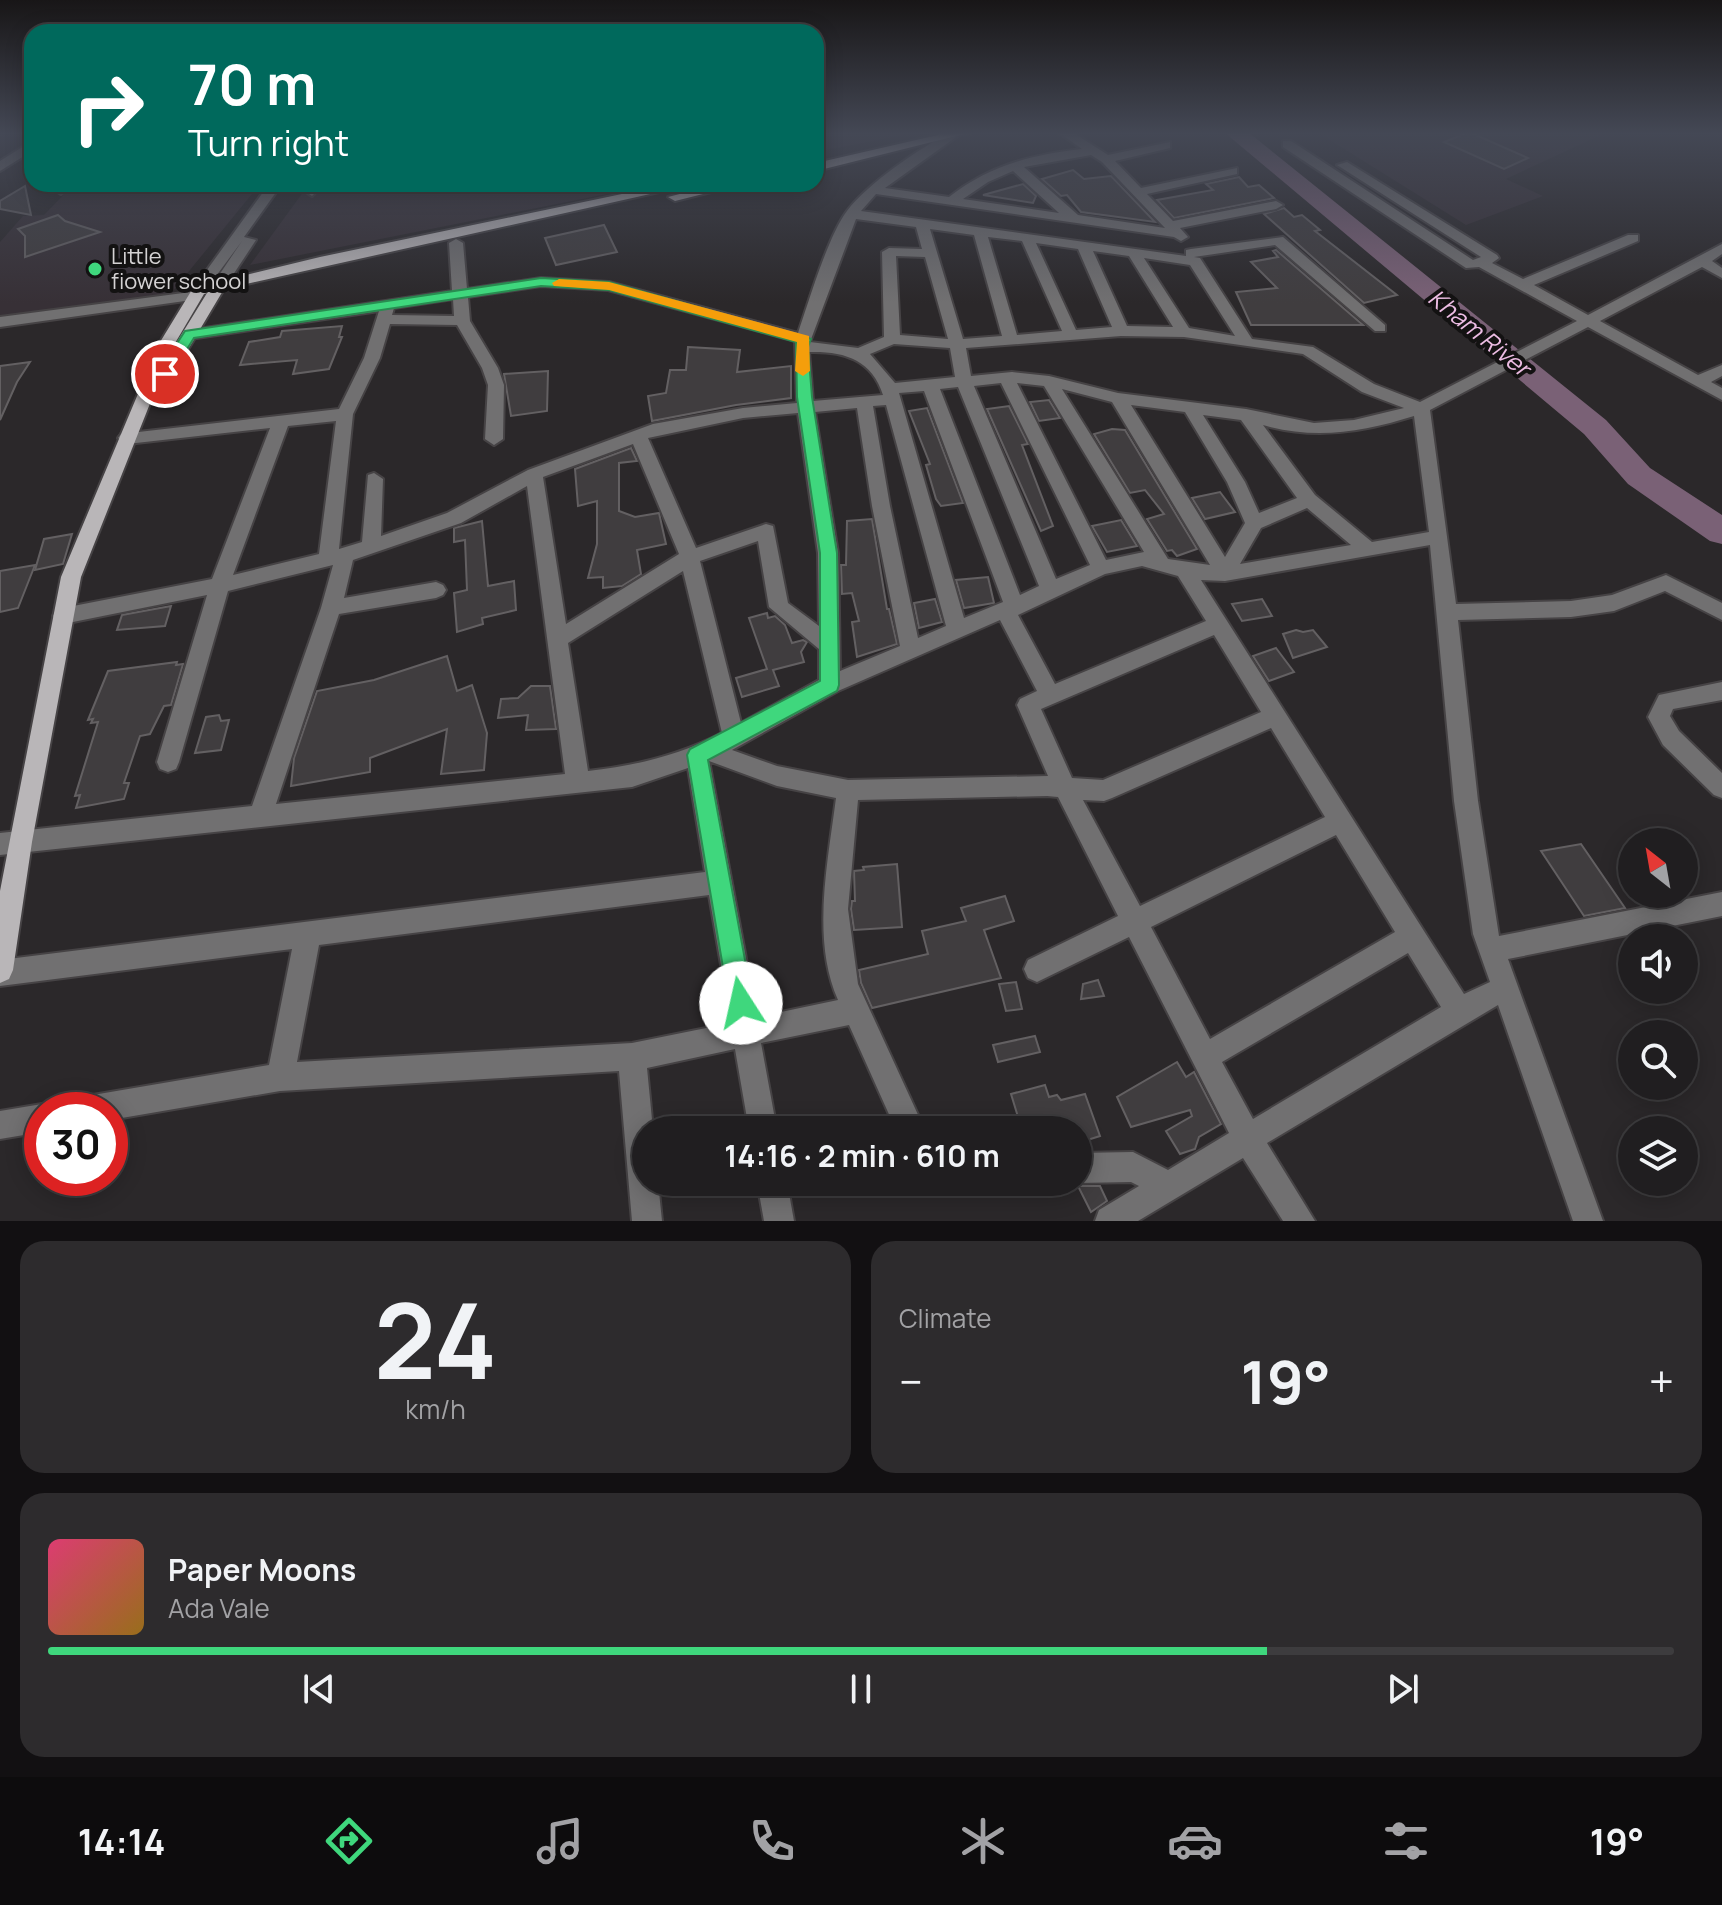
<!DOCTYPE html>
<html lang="en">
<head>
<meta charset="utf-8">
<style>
	body { margin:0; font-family:Manrope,sans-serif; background:#2d2b2d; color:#f1f3f6; height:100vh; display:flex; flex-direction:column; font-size:30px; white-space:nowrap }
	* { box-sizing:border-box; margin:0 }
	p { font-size:26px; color:#a2a2a5 }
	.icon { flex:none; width:44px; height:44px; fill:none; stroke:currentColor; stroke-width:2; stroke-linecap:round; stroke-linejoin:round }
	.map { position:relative; height:1221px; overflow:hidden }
	.panel { display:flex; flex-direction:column; gap:20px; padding:20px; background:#121012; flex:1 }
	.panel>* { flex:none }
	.banner { position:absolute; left:24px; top:24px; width:800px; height:168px; border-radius:24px; box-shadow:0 4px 20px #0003,0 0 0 2px #3d3c3e; background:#00695c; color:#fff; overflow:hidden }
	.needle { width:52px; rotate:329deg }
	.fabs { position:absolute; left:1618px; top:828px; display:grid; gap:16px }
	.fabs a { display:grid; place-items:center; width:80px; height:80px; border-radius:50%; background:#201e20; box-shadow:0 4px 20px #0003,0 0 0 2px #3d3c3e; font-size:40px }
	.speed { position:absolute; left:24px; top:1092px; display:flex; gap:16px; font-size:40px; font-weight:700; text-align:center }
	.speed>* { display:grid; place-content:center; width:104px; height:104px; border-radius:50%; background:#201e20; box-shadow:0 4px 20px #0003,0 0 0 2px #3d3c3e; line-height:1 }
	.speed .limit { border:12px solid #d22; background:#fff; color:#111 }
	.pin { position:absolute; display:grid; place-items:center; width:68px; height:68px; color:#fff; margin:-34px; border:4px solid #fff; border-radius:50%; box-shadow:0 2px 8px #0007 }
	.me { position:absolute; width:88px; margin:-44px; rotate:350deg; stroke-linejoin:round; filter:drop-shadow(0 0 6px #0008) }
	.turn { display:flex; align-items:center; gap:28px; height:168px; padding:0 32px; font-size:36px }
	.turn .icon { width:104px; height:104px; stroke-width:2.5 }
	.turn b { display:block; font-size:56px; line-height:68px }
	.big { font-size:60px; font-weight:700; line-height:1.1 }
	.panel .card { flex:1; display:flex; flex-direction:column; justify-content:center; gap:12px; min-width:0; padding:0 28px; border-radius:24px; background:#2d2b2d }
	.panel .dial { align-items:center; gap:0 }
	.dial b { font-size:104px; line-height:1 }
	.song { display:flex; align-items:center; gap:24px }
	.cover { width:96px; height:96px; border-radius:12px; background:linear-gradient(135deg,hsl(340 70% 55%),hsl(40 70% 35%)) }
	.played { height:8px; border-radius:4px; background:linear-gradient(90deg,#3fd77d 75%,#3d3c3e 75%) }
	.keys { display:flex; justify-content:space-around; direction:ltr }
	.heat { display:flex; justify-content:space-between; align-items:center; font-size:44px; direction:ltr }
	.panel .tiles { flex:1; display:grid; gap:20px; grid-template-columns:1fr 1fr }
	.card:last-child { grid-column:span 2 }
	.trip { position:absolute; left:632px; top:1116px; width:460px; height:80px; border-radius:40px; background:#201e20; box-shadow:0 4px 20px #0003,0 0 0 2px #3d3c3e; font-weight:700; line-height:80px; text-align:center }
	.tabs { display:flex; height:128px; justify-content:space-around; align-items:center; background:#0d0c0d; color:#a2a2a5 }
	.tabs .icon { width:56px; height:56px }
	.tabs .selected { color:#3fd77d }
	.tabs b { font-size:36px; color:#f1f3f6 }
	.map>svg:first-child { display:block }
	.built { fill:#373036 }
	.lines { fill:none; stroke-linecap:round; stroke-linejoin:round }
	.river { fill:#7a6176; fill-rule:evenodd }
	.building { fill:#403d3f; stroke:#636062; stroke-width:2 }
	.minor-casing { stroke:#464345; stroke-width:4 }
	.major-casing { stroke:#464345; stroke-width:4 }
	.minor { fill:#717071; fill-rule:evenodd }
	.major { fill:#b9b6b8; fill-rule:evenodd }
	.route { fill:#3fd77d; stroke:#298c51; stroke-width:2 }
	.slow { fill:#f59e0b }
	.poi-dot { fill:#3fd77d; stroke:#131212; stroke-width:3 }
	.labels { text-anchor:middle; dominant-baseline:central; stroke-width:8; stroke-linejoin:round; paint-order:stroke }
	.far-poi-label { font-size:22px; fill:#d4d2d3; stroke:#131212; text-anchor:start }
	.far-water-label { font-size:24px; font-style:italic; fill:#ecbce3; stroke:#131212 }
</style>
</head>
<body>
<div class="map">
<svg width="1722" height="1221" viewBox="0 0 1722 1221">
	<rect width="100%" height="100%" fill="#2b282a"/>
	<!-- built -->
	<g class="built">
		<polygon points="816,132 919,132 816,152"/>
		<polygon points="1317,132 1607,132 1506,179 1543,196 1466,225"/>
		<polygon points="74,184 260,184 168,297 0,317 0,242 23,216 44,215"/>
		<polygon points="309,184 657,184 250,265"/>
	</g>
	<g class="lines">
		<!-- river -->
		<polygon class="river" points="1224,132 1248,132 1606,420 1650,468 1722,515 1722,544 1710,541 1628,484 1584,434"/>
	</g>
	<!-- building -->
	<g class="building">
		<polygon points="1469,132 1528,158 1504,169 1444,142"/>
		<polygon points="1073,170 1084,179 1111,176 1155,222 1081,212 1067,195 1061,196 1042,179"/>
		<polygon points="1239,177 1248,187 1259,185 1274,198 1174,218 1157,200 1213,190 1206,184"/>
		<polygon points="1023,184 1036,196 1033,203 983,195"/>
		<polygon points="25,186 31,215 0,209 0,201"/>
		<polygon points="1284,208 1294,217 1302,215 1320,230 1315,231 1397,295 1364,303 1264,214"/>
		<polygon points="58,215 65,221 100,232 25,257 25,236 18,229"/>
		<polygon points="604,225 617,252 556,265 545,238"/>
		<polygon points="1276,250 1363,325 1251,325 1236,292 1277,288 1251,262 1278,257 1273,251"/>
		<polygon points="342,326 339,337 342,337 329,369 293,374 297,360 240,365 249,342 280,337 282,331"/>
		<polygon points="688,347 740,350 737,372 791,366 791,398 736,405 652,421 648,396 666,393 670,370 686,370"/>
		<polygon points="30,362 17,382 0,420 0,366"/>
		<polygon points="548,371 547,411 511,416 504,374"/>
		<polygon points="1049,400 1060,418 1039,421 1030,402"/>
		<polygon points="1009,406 1028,444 1022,445 1053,526 1041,531 987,409"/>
		<polygon points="927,408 963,503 941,506 936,499 926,465 930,464 909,411"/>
		<polygon points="1112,429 1125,430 1197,549 1177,556 1172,550 1167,551 1147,519 1164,514 1145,490 1130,493 1094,434"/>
		<polygon points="631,448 637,461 619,463 619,511 635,517 659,513 666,544 637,550 641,574 622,586 603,588 603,577 588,578 597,544 597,501 578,506 575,469"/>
		<polygon points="1220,492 1235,512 1205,519 1192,498"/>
		<polygon points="872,519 887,609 889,609 897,644 857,657 852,622 859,621 852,593 842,594 841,565 846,565 847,521"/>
		<polygon points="1121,520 1137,546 1107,552 1092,526"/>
		<polygon points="482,521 488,586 514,581 516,610 482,618 483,624 457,632 454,593 467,590 465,540 454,542 454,528"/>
		<polygon points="72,534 63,564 35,570 44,539"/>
		<polygon points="35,565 18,608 0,612 0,571"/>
		<polygon points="988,577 994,603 964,608 956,580"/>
		<polygon points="935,599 942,622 919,628 914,603"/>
		<polygon points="1262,599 1272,616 1242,621 1232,604"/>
		<polygon points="171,606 165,626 117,630 122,615"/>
		<polygon points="767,613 768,618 775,616 785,625 792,643 803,640 807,642 801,652 804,662 773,670 779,686 742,697 736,678 767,669 749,618"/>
		<polygon points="1296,630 1303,632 1313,630 1327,647 1293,658 1283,634"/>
		<polygon points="1276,648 1294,672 1269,681 1253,656"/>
		<polygon points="447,656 457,691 472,685 487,733 484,770 441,774 447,729 370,758 370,772 291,786 294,758 317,691 374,680"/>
		<polygon points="177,662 176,665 183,664 171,705 164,706 150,734 140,736 124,783 129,783 124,799 76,808 80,795 75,796 98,722 91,723 93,719 88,720 108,671"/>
		<polygon points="531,686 550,686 556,729 526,730 528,715 498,718 501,699 518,698"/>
		<polygon points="219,715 221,721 229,720 221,750 195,753 206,717"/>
		<polygon points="1581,844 1625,908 1584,916 1541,851"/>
		<polygon points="897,864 902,927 854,930 851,909 852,901 855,901 854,871 864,870 863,867"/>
		<polygon points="1005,896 1014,921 984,930 1001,978 872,1008 861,983 859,970 928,954 922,931 966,921 961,908"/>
		<polygon points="1098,980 1104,996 1081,999 1083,984"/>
		<polygon points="1016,982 1022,1009 1006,1011 999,984"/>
		<polygon points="1035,1036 1040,1052 998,1062 993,1045"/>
		<polygon points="1177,1062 1186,1077 1194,1072 1221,1124 1199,1137 1195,1149 1180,1154 1166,1131 1192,1116 1190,1110 1131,1127 1117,1097"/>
		<polygon points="1045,1085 1049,1097 1057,1095 1061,1100 1085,1094 1100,1136 1078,1143 1078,1130 1022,1130 1011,1094"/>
		<polygon points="1078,1186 1100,1186 1107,1201 1091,1212"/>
	</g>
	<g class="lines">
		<!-- minor casing -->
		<g class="minor-casing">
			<g id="minor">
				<path d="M 951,132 L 959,135 L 885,188 L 949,197 C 990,165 1031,155 1082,149 L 1058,132 L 1072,132 L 1108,155 L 1170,142 L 1170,148 L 1115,161 L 1141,188 L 1237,168 L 1237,174 L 1147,194 L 1173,221 L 1276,201 L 1283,205 L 1276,209 L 1180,228 L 1188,237 L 1181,241 L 1174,237 L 876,194 L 861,211 L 1186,256 L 1186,250 L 1191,249 L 1283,237 L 1385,325 L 1385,331 L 1375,331 L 1275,245 L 1194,257 L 1200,258 L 1252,339 L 1313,347 L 1374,384 L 1420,402 L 1577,321 L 1479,267 L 1466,268 L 1283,147 L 1283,141 L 1291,141 L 1473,260 L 1481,257 L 1337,165 L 1347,162 L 1497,255 L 1499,258 L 1492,263 L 1523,279 L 1628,235 L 1638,235 L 1638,241 L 1534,285 L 1588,315 L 1722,244 L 1722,254 L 1712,261 L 1722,268 L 1722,278 L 1702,267 L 1600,321 L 1698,375 L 1722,365 L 1722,376 L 1711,382 L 1722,388 L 1722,400 L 1588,327 L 1430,410 L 1456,604 L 1571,601 L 1612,595 L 1666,575 L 1722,603 L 1722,620 L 1665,591 L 1614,611 L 1571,617 L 1458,620 L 1478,801 L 1499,936 L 1722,892 L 1722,916 L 1508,959 L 1603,1221 L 1573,1221 L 1498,1005 L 1267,1143 L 1315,1221 L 1283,1221 L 1243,1158 L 1138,1221 L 1095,1221 L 1099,1210 L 1139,1186 L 1131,1182 L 1078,1183 L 1076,1182 L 1078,1153 L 1133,1152 L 1168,1170 L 1229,1133 L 1129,937 L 1037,982 L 1028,978 L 1024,969 L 1028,960 L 1118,916 L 1058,797 L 1047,796 L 858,800 L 848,909 L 858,984 L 925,1130 L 896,1130 L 849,1025 L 761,1043 L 777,1130 L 749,1130 L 735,1049 L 647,1068 L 653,1130 L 646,1130 L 646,1182 L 658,1182 L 662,1221 L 632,1221 L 619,1071 L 280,1091 L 110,1120 L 110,1110 L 73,1110 L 77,1100 L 87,1096 L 269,1065 L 292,949 L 0,986 L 0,960 L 705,872 L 688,768 L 632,787 L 0,855 L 0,833 L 252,806 L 321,608 L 333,565 L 228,591 L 179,762 L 176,769 L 168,772 L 160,769 L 157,762 L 207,595 L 63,624 L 56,622 L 53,616 L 56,610 L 63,608 L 212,579 L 270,428 L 127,444 L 118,438 L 121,434 L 339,409 L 364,358 L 379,311 L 190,339 L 185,337 L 185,331 L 452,291 L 449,243 L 456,239 L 463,243 L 467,289 L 541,278 L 609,282 L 798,333 C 809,301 828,236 847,211 C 867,184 921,147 951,132 ZM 1091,155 L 1102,162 L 1165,228 L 1078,215 L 1024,167 ZM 1013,171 L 1059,213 L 963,199 L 988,182 ZM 856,219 L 916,227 L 922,249 L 889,248 L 882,252 L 884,337 L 858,348 L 810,342 ZM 930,229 L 974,235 L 1002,336 L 963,339 ZM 988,237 L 1022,241 L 1062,331 L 1017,335 ZM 1036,243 L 1078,249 L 1112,327 L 1076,330 ZM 1093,251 L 1129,256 L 1173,327 L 1127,326 ZM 896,256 L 925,257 L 948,339 L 900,335 ZM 1144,258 L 1190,265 L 1235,336 L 1189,328 ZM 541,286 L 608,290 L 795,341 L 797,403 L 743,408 L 653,424 L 528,470 L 447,513 L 381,536 L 383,479 L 374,473 L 368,475 L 362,542 L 339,549 L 353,414 L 380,358 L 390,324 L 457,325 L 482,368 L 488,385 L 485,439 L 494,445 L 503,439 L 504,385 L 498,368 L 470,321 L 468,297 ZM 453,299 L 454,316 L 392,315 L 394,308 ZM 1121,336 L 1184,337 L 1303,354 L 1362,392 L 1404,408 L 1354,420 L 1314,423 L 1246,409 L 1118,393 L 1049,376 L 1012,372 L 971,376 L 966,348 ZM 894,344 L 950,348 L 955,377 L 895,383 L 870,354 ZM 809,352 C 843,351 872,359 883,395 L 813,401 ZM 1001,383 L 1090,565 L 1056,579 L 974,386 ZM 1017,383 L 1044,386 L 1144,552 L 1106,560 ZM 958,387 L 1039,586 L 1020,595 L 940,389 ZM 1062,389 L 1112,402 L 1210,565 L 1168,559 ZM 924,391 L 1003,602 L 964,618 L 899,393 ZM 886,405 L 946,626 L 918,638 L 890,506 L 873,406 ZM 1131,405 L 1185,412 L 1227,482 L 1245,523 L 1225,557 ZM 857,408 L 872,506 L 900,646 L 840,671 L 838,553 L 815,412 ZM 798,413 L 818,553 L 819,626 L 788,603 L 773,526 L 766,524 L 696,548 L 648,438 L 743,418 ZM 1203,415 L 1241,420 L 1297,498 L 1259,513 L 1245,482 ZM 1414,416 L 1429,532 L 1372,542 L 1315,495 L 1263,425 C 1315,440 1363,432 1414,416 ZM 336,421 L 319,554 L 233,575 L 288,426 ZM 633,444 L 679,554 L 566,624 L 543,477 ZM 527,486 L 565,774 L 276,804 L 339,614 L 436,598 L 443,595 L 446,590 L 443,585 L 436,582 L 344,598 L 353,560 L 461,523 ZM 1307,508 L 1351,545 L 1240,564 L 1261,528 ZM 758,541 L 769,607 L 819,649 L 819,680 L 741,723 L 700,561 ZM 1430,545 L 1454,801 L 1473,934 L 1490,982 L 1464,994 L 1201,580 L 1225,581 ZM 1142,566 L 1178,576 L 1206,621 L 1055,684 L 1018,615 L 1105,574 ZM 683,571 L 722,733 C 680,755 635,766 588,771 L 568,643 ZM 1000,620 L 1037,691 L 1020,699 L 1017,705 L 1048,776 L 848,780 L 777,766 L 732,750 L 838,691 ZM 1214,635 L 1261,712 L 1103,780 L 1072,778 L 1041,709 ZM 1271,728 L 1325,817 L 1140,906 L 1083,800 L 1104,801 L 1112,798 ZM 709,761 L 777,786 L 836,798 C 828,861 811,940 838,1000 L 757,1017 ZM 1336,835 L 1395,932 L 1210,1039 L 1151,927 ZM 709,895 L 731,1023 L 632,1043 L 297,1062 L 319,945 ZM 1408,953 L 1441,1007 L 1253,1119 L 1222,1062 Z"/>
				<polygon points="32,141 32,151 0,171 0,161"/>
				<polygon points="60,184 73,184 61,194 55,190"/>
				<polygon points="269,184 282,184 244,237 256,240 223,290 218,291 211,287 242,241 199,299 0,327 0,317 191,292"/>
				<polygon points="311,184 324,184 312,196 306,192"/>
				<polygon points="1722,682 1722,700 1673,709 1670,716 1679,731 1722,773 1722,798 1714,795 1663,745 1648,717 1659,695"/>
				<polygon points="42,1104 53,1110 42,1110 42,1132 0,1139 0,1111"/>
				<polygon points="757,1182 787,1182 794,1221 764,1221"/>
			</g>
		</g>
		<!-- major casing -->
		<g class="major-casing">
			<g id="major">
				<polygon points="951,132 972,132 816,171 816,163"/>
				<path d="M 670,184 L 695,184 L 224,289 L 171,378 L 155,391 L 81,577 L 32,842 L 13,970 L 9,979 L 0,983 L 0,891 L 61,577 L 140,389 L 140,375 L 193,288 L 320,257 ZM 207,293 L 159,371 L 158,372 L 204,294 Z"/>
				<polygon points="719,184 743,184 675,201 668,197"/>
			</g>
		</g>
		<!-- minor -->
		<use href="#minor" class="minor"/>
		<!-- major -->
		<use href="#major" class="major"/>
	</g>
	<!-- sky -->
	<linearGradient id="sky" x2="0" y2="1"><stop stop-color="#181617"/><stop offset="0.44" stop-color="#444855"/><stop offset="1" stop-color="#444855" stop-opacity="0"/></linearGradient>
	<rect width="1722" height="303" fill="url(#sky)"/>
	<!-- route -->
	<polygon class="route" points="541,278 609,282 811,339 808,347 812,397 837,553 839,685 837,691 708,760 753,1003 749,1012 741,1015 732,1012 729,1003 687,755 690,749 820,681 820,553 797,397 796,342 609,290 541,286 194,338 170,377 165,379 157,374 185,331"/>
	<!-- slow -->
	<polygon class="slow" points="559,279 609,282 809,336 810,371 803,376 795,371 797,342 609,290 554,286 552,283"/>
	<!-- markers -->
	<circle class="poi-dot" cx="95" cy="269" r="8"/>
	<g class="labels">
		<!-- far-poi labels -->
		<g class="far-poi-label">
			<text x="111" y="256">Little<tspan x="111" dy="25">fiower school</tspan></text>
		</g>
		<!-- far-water labels -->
		<g class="far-water-label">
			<text transform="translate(1480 332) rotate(39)">Kham River</text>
		</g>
	</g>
</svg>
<div class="fabs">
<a><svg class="needle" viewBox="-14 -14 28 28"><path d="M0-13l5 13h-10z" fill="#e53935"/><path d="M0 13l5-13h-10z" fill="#a2a2a5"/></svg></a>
<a><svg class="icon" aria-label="sound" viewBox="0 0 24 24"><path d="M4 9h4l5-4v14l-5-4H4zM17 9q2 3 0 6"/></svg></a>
<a><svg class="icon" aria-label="search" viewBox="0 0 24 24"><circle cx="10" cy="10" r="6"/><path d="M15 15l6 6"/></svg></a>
<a><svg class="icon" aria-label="layers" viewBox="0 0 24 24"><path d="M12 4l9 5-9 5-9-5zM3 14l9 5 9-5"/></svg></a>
</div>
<div class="speed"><div class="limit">30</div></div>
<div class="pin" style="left:165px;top:374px;background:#d93025"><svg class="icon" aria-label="arrive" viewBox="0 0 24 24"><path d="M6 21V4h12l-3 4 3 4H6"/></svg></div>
<svg class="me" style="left:741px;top:1003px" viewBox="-20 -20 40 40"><circle r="19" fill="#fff"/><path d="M0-13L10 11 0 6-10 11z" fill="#3fd77d"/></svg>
<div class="trip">14:16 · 2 min · 610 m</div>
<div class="banner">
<div class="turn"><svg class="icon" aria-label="right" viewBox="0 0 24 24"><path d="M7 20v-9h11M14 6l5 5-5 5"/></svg><div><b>70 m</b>Turn right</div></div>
</div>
</div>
<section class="panel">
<div class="tiles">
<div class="card dial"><b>24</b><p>km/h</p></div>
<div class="card"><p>Climate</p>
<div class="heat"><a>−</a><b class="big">19°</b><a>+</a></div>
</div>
<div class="card">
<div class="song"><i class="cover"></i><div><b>Paper Moons</b><p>Ada Vale</p></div></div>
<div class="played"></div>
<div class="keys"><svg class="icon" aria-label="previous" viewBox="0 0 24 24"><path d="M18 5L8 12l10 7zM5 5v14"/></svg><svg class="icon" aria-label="pause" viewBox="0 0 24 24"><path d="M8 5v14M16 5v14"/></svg><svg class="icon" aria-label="next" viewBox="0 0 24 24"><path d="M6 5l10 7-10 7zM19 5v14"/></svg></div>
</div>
</div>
</section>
<nav class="tabs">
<b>14:14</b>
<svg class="icon selected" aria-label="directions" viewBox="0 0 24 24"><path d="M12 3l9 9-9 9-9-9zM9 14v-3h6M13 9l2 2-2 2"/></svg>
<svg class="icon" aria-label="music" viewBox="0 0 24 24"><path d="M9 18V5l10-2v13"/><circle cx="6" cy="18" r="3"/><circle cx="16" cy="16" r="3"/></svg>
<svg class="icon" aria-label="phone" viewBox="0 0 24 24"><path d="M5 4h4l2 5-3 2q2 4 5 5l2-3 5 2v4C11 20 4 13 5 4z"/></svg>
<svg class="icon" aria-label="climate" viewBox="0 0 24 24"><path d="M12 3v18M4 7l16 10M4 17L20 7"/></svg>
<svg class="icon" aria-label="car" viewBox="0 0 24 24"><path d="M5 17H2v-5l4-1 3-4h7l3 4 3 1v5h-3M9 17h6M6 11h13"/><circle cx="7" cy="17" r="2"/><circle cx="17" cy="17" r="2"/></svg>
<svg class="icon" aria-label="filters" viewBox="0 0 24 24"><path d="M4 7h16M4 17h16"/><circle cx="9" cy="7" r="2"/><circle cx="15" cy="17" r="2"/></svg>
<b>19°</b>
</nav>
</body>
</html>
